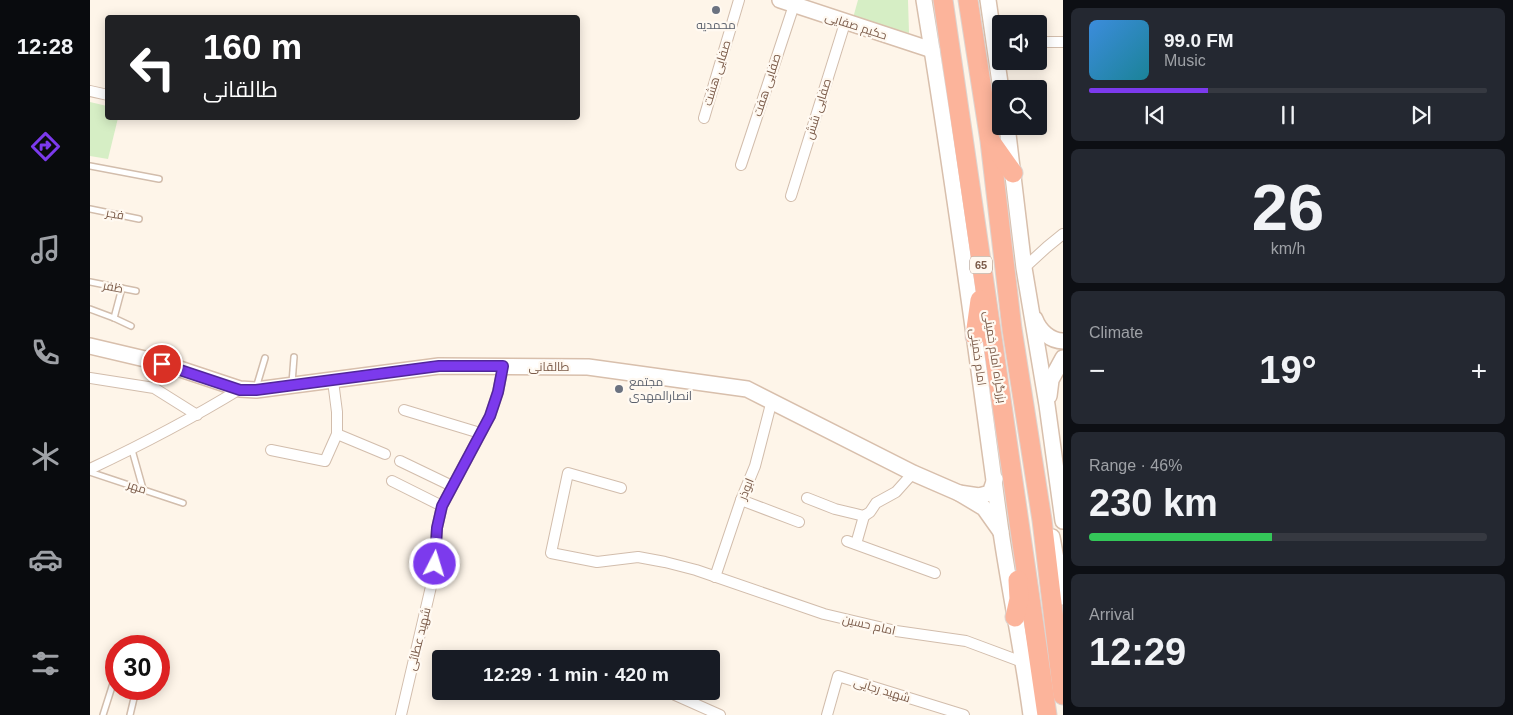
<!DOCTYPE html>
<html lang="en">
<head>
<meta charset="utf-8">
<style>
	body { margin:0; font-family:Helvetica,Cairo,sans-serif; background:#242831; color:#f1f3f6; height:100vh; display:flex; flex-direction:column; font-size:19px; white-space:nowrap }
	* { box-sizing:border-box; margin:0 }
	p { font-size:16px; color:#9ea1a6 }
	.icon { flex:none; width:28px; height:28px; fill:none; stroke:currentColor; stroke-width:2; stroke-linecap:round; stroke-linejoin:round }
	.map { position:relative; flex:1; overflow:hidden }
	.panel { display:flex; flex-direction:column; gap:8px; padding:8px; background:#0d0f14; width:450px }
	.panel>* { flex:none }
	.banner { position:absolute; left:15px; top:15px; width:475px; height:105px; border-radius:5px; box-shadow:0 2px 12px #0003; background:#202124; color:#fff; overflow:hidden }
	.tools { position:absolute; left:902px; top:15px; display:grid; gap:10px }
	.tools a { display:grid; place-items:center; width:55px; height:55px; border-radius:5px; background:#171b24; box-shadow:0 2px 12px #0003; font-size:25px }
	.speed { position:absolute; left:15px; top:635px; display:flex; gap:10px; font-size:25px; font-weight:700; text-align:center }
	.speed>* { display:grid; place-content:center; width:65px; height:65px; border-radius:50%; background:#171b24; box-shadow:0 2px 12px #0003; line-height:1 }
	.speed .limit { border:8px solid #d22; background:#fff; color:#111 }
	.pin { position:absolute; display:grid; place-items:center; width:42px; height:42px; color:#fff; margin:-21px; border:2px solid #fff; border-radius:50%; box-shadow:0 1px 5px #0007 }
	.me { position:absolute; width:55px; margin:-28px; rotate:5deg; stroke-linejoin:round; filter:drop-shadow(0 0 4px #0008) }
	.turn { display:flex; align-items:center; gap:18px; height:105px; padding:0 15px; font-size:22px }
	.turn .icon { width:65px; height:65px; stroke-width:2.5 }
	.turn b { display:block; font-size:35px; line-height:42px }
	.big { font-size:38px; font-weight:600; line-height:1.1 }
	.panel .card { flex:1; display:flex; flex-direction:column; justify-content:center; gap:8px; min-width:0; padding:0 18px; border-radius:8px; background:#242831 }
	.panel .dial { align-items:center; gap:0 }
	.dial b { font-size:65px; line-height:1 }
	.song { display:flex; align-items:center; gap:15px }
	.cover { width:60px; height:60px; border-radius:8px; background:linear-gradient(135deg,hsl(210 70% 55%),hsl(190 70% 35%)) }
	.played { height:5px; border-radius:2px; background:linear-gradient(90deg,#7c3aed 30%,#363941 30%) }
	.keys { display:flex; justify-content:space-around; direction:ltr }
	.heat { display:flex; justify-content:space-between; align-items:center; font-size:28px; direction:ltr }
	.charge { height:8px; border-radius:4px; background:linear-gradient(90deg,#34c759 46%,#363941 0) }
	.trip { position:absolute; left:342px; top:650px; width:288px; height:50px; border-radius:5px; background:#171b24; box-shadow:0 2px 12px #0003; font-weight:600; line-height:50px; text-align:center }
	main { display:flex; flex:1; min-height:0 }
	.tabs { display:flex; flex-direction:column; width:90px; justify-content:space-around; align-items:center; background:#090b0e; color:#9ea1a6 }
	.tabs .icon { width:35px; height:35px }
	.tabs .current { color:#7c3aed }
	.tabs b { font-size:22px; color:#f1f3f6 }
	.map>svg:first-child { display:block }
	.green { fill:#d6eec5 }
	.lines { fill:none; stroke-linecap:round; stroke-linejoin:round }
	.lane-casing { stroke:#d2bdac; stroke-width:8 }
	.street-casing { stroke:#d2bdac; stroke-width:12 }
	.secondary-casing { stroke:#d8bfac; stroke-width:18 }
	.highway-casing { stroke:#ddd4d0; stroke-width:21 }
	.lane { stroke:#fff; stroke-width:5 }
	.street { stroke:#fff; stroke-width:10 }
	.secondary { stroke:#fff; stroke-width:15 }
	.highway { stroke:#fcb49b; stroke-width:19 }
	.route-casing { stroke:#51269a; stroke-width:12 }
	.route { stroke:#7c3aed; stroke-width:9 }
	.worship-dot { fill:#6b7280; stroke:#fff9f1; stroke-width:2 }
	.labels { text-anchor:middle; dominant-baseline:central; stroke-width:4.5; stroke-linejoin:round; paint-order:stroke }
	.shield { fill:#fff9f1; stroke:#a38a7b; stroke-width:1 }
	.shield-label { font-size:11px; font-weight:bold; fill:#7b5b49 }
	.worship-label { font-size:12px; fill:#5b616d; stroke:#fff9f1 }
	.street-label { font-size:12px; fill:#7b5b49; stroke:#fff9f1 }
</style>
</head>
<body>
<main>
<nav class="tabs">
<b>12:28</b>
<svg class="icon current" aria-label="directions" viewBox="0 0 24 24"><path d="M12 3l9 9-9 9-9-9zM9 14v-3h6M13 9l2 2-2 2"/></svg>
<svg class="icon" aria-label="music" viewBox="0 0 24 24"><path d="M9 18V5l10-2v13"/><circle cx="6" cy="18" r="3"/><circle cx="16" cy="16" r="3"/></svg>
<svg class="icon" aria-label="phone" viewBox="0 0 24 24"><path d="M5 4h4l2 5-3 2q2 4 5 5l2-3 5 2v4C11 20 4 13 5 4z"/></svg>
<svg class="icon" aria-label="climate" viewBox="0 0 24 24"><path d="M12 3v18M4 7l16 10M4 17L20 7"/></svg>
<svg class="icon" aria-label="car" viewBox="0 0 24 24"><path d="M5 17H2v-5l4-1 3-4h7l3 4 3 1v5h-3M9 17h6M6 11h13"/><circle cx="7" cy="17" r="2"/><circle cx="17" cy="17" r="2"/></svg>
<svg class="icon" aria-label="filters" viewBox="0 0 24 24"><path d="M4 7h16M4 17h16"/><circle cx="9" cy="7" r="2"/><circle cx="15" cy="17" r="2"/></svg>
</nav>
<div class="map">
<svg width="973" height="715" viewBox="0 0 973 715">
	<rect width="100%" height="100%" fill="#fef5e9"/>
	<!-- green -->
	<g class="green">
		<polygon points="768,0 818,0 819,33 763,18"/>
		<polygon points="0,102 17,106 18,118 28,118 18,159 0,156"/>
	</g>
	<g class="lines">
		<!-- lane casing -->
		<g class="lane-casing">
			<g id="lane">
				<polyline points="0,166 69,179"/>
				<polyline points="0,209 49,219"/>
				<polyline points="0,282 46,291"/>
				<polyline points="0,309 24,318 41,326"/>
				<polyline points="24,318 32,288"/>
				<polyline points="202,383 204,357"/>
				<polyline points="166,388 175,358"/>
				<polyline points="42,450 53,489"/>
				<polyline points="0,472 93,503"/>
				<polyline points="13,715 26,674"/>
				<polyline points="40,715 45,694 54,695 56,689"/>
			</g>
		</g>
		<!-- street casing -->
		<g class="street-casing">
			<g id="street">
				<polyline points="949,42 973,42"/>
				<polyline points="0,91 18,95"/>
				<polyline points="614,118 649,0"/>
				<polyline points="651,165 704,5"/>
				<polyline points="701,196 755,23"/>
				<polyline points="934,268 957,247 973,234"/>
				<polyline points="0,378 64,388 107,415"/>
				<polyline points="314,410 390,433"/>
				<polyline points="247,434 295,454"/>
				<polyline points="181,450 235,461 247,434 247,412 243,381"/>
				<polyline points="310,461 362,486"/>
				<path d="M 0,469 C 51,445 101,419 150,389"/>
				<polyline points="302,481 352,506"/>
				<polyline points="531,488 478,473 461,553 507,562 548,557 575,562 606,570 734,614 806,631 876,641 935,663"/>
				<polyline points="717,498 745,509 774,516 780,512 786,503 806,492 823,473"/>
				<polyline points="651,500 709,522"/>
				<polyline points="757,541 845,573"/>
				<polyline points="766,544 774,516"/>
				<polyline points="625,577 651,500 665,466 682,400"/>
				<polyline points="585,695 630,715"/>
				<polyline points="311,715 343,578 347,528 352,506 400,416 408,392 413,367"/>
				<polyline points="737,715 748,676 874,715"/>
			</g>
		</g>
		<!-- secondary casing -->
		<g class="secondary-casing">
			<g id="secondary">
				<polyline points="690,0 842,50"/>
				<path d="M 834,0 C 863,177 887,354 911,532 C 920,593 933,654 941,715"/>
				<polyline points="898,0 911,90"/>
				<polyline points="917,126 934,268 957,405 973,521"/>
				<path d="M 945,319 C 949,330 960,341 973,341"/>
				<polyline points="0,346 72,363 150,389 166,390 349,366 498,367 657,389 823,473 869,493"/>
				<polyline points="959,396 961,380 973,358"/>
				<polyline points="905,479 900,493 889,496 869,493 894,508 911,532"/>
				<polyline points="962,537 973,597"/>
			</g>
		</g>
		<!-- highway casing -->
		<g class="highway-casing">
			<g id="highway">
				<polyline points="853,0 957,715"/>
				<polyline points="878,0 900,141 922,329 952,520 973,695"/>
				<polyline points="901,142 923,173"/>
				<polyline points="885,336 890,300"/>
				<polyline points="925,617 929,599 928,580"/>
			</g>
		</g>
		<!-- lane -->
		<use href="#lane" class="lane"/>
		<!-- street -->
		<use href="#street" class="street"/>
		<!-- secondary -->
		<use href="#secondary" class="secondary"/>
		<!-- highway -->
		<use href="#highway" class="highway"/>
	</g>
	<g class="lines">
		<!-- route casing -->
		<g class="route-casing">
			<polyline id="route" points="72,364 150,390 166,390 349,366 413,366 408,392 400,416 352,506 347,528 345,564"/>
		</g>
		<!-- route -->
		<use href="#route" class="route"/>
	</g>
	<!-- markers -->
	<g class="worship-dot">
		<circle cx="626" cy="10" r="5"/>
		<circle cx="529" cy="389" r="5"/>
	</g>
	<g class="labels">
		<!-- shield labels -->
		<rect class="shield" x="880" y="256.5" width="22" height="17" rx="4"/>
		<g class="shield-label">
			<text x="891" y="265">65</text>
		</g>
		<!-- worship labels -->
		<g class="worship-label">
			<text x="626" y="25">محمدیه</text>
			<text x="539" y="382" text-anchor="start">مجتمع<tspan x="539" dy="14">انصارالمهدی</tspan></text>
		</g>
		<!-- street labels -->
		<g class="street-label">
			<text transform="translate(766 26) rotate(18)">حکیم صفایی</text>
			<text transform="translate(627 73) rotate(-73)">صفایی هشت</text>
			<text transform="translate(677 85) rotate(-72)">صفایی هفت</text>
			<text transform="translate(728 109) rotate(-73)">صفایی شش</text>
			<text transform="translate(25 214) rotate(11)">فجر</text>
			<text transform="translate(23 287) rotate(11)">ظفر</text>
			<text transform="translate(888 357) rotate(82)">امام خمینی</text>
			<text transform="translate(905 357) rotate(81)">بزرگراه امام خمینی</text>
			<text x="459" y="367">طالقانی</text>
			<text transform="translate(47 487) rotate(18)">مهر</text>
			<text transform="translate(656 489) rotate(-68)">ابوذر</text>
			<text transform="translate(779 625) rotate(13)">امام حسین</text>
			<text transform="translate(329 639) rotate(-76)">شهید عطائی</text>
			<text transform="translate(792 690) rotate(17)">شهید رجایی</text>
		</g>
	</g>
</svg>
<div class="tools">
<a><svg class="icon" aria-label="sound" viewBox="0 0 24 24"><path d="M4 9h4l5-4v14l-5-4H4zM17 9q2 3 0 6"/></svg></a>
<a><svg class="icon" aria-label="search" viewBox="0 0 24 24"><circle cx="10" cy="10" r="6"/><path d="M15 15l6 6"/></svg></a>
</div>
<div class="speed"><div class="limit">30</div></div>
<div class="pin" style="left:72px;top:364px;background:#d93025"><svg class="icon" aria-label="arrive" viewBox="0 0 24 24"><path d="M6 21V4h12l-3 4 3 4H6"/></svg></div>
<svg class="me" style="left:345px;top:564px" viewBox="-20 -20 40 40"><circle r="17" fill="#7c3aed" stroke="#fff" stroke-width="3"/><path d="M0-11L8 9 0 5-8 9z" fill="#fff"/></svg>
<div class="trip">12:29 · 1 min · 420 m</div>
<div class="banner">
<div class="turn"><svg class="icon" aria-label="left" viewBox="0 0 24 24"><path d="M17 20v-9H6M10 6l-5 5 5 5"/></svg><div><b>160 m</b>طالقانی</div></div>
</div>
</div>
<section class="panel">
<div class="card">
<div class="song"><i class="cover"></i><div><b>99.0 FM</b><p>Music</p></div></div>
<div class="played"></div>
<div class="keys"><svg class="icon" aria-label="previous" viewBox="0 0 24 24"><path d="M18 5L8 12l10 7zM5 5v14"/></svg><svg class="icon" aria-label="pause" viewBox="0 0 24 24"><path d="M8 5v14M16 5v14"/></svg><svg class="icon" aria-label="next" viewBox="0 0 24 24"><path d="M6 5l10 7-10 7zM19 5v14"/></svg></div>
</div>
<div class="card dial"><b>26</b><p>km/h</p></div>
<div class="card"><p>Climate</p>
<div class="heat"><a>−</a><b class="big">19°</b><a>+</a></div>
</div>
<div class="card"><p>Range · 46%</p><b class="big">230 km</b><div class="charge"></div></div>
<div class="card"><p>Arrival</p><b class="big">12:29</b></div>
</section>
</main>
</body>
</html>
